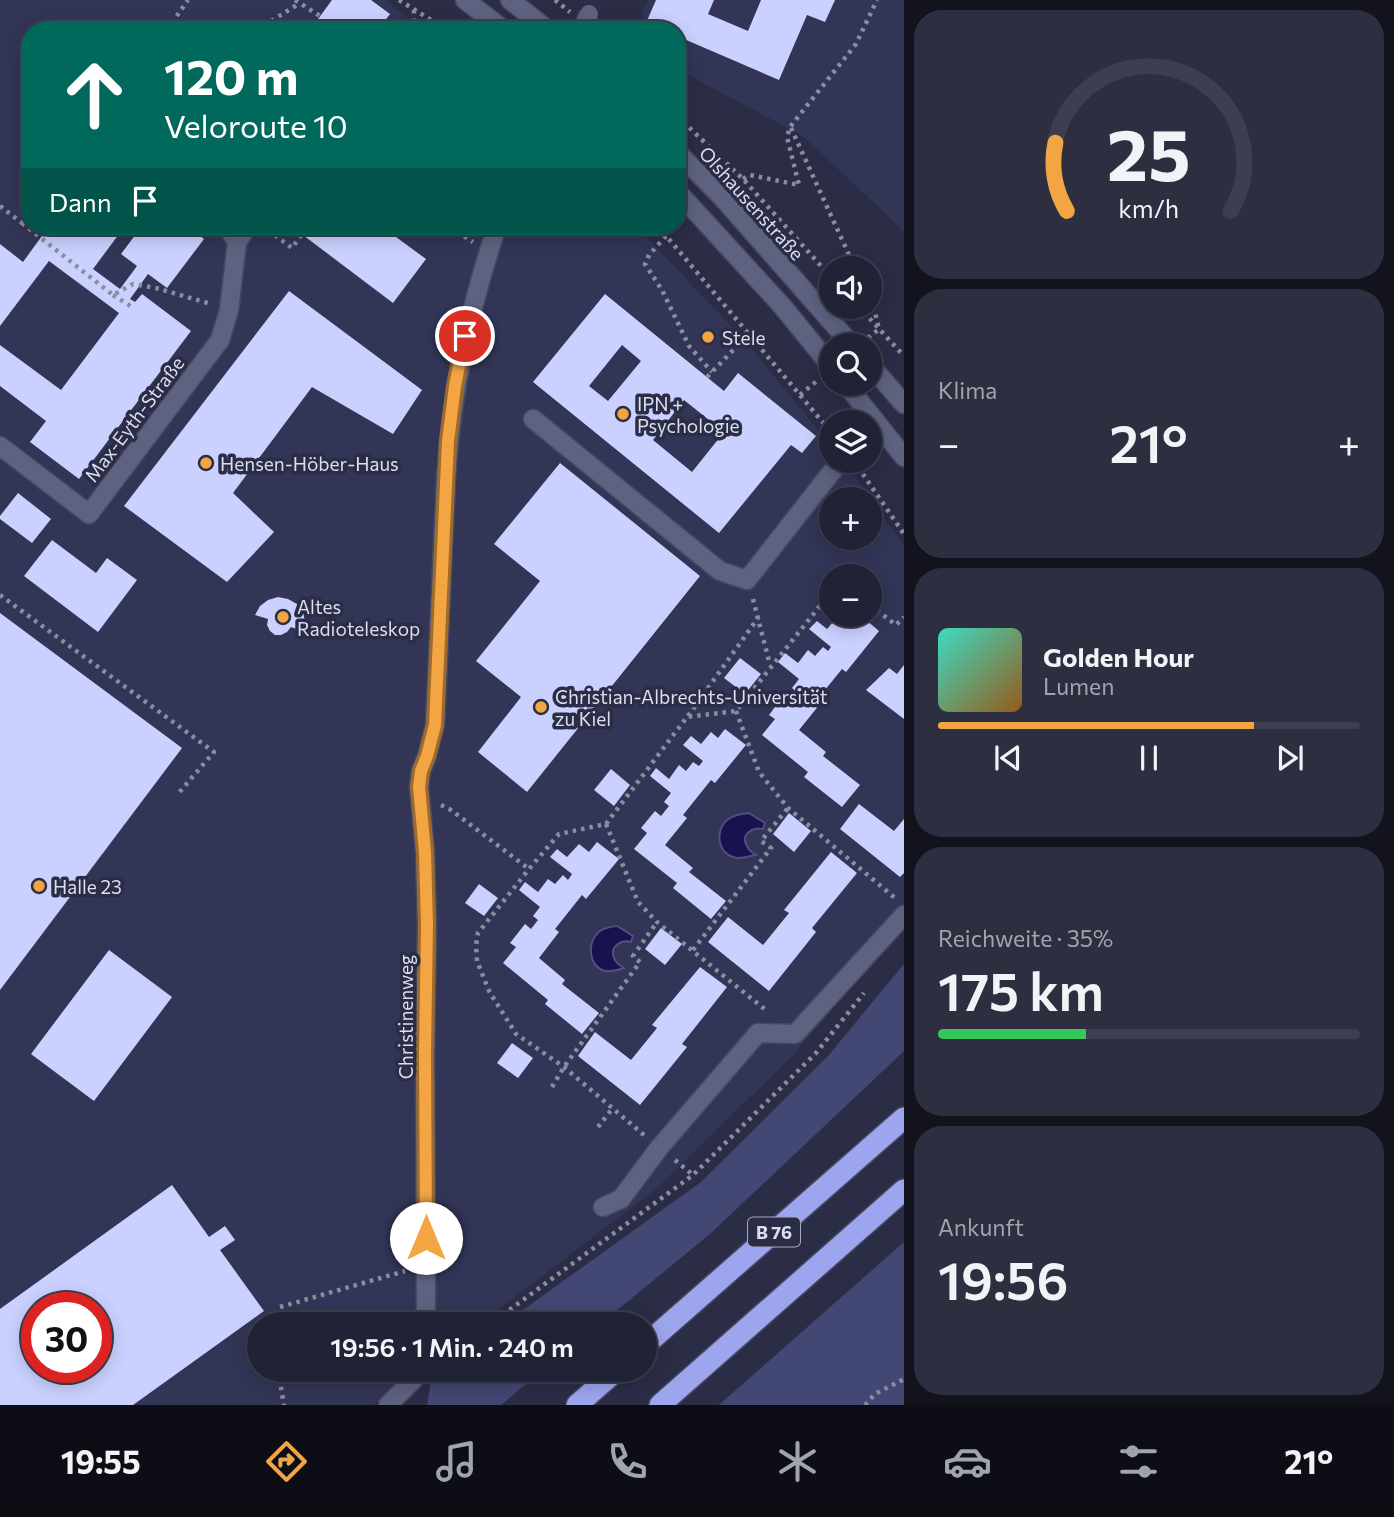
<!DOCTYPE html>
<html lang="de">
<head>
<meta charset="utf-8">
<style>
	body { margin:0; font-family:Commissioner,sans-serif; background:#2d2f41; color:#f1f3f6; height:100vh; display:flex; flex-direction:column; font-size:26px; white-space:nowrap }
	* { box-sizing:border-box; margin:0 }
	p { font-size:23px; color:#a2a4ad }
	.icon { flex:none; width:38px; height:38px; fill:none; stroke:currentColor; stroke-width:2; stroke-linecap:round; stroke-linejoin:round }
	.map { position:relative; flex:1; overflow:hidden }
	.side { display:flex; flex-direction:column; gap:10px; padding:10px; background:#12131d; width:490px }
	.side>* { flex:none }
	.guide { position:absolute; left:21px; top:21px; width:665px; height:214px; border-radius:28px; box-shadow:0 4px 18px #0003,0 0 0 2px #3d3f50; background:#00695c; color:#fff; overflow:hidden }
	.tools { position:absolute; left:819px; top:256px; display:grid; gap:14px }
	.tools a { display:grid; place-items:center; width:63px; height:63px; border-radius:50%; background:#202235; box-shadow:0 4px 18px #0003,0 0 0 2px #3d3f50; font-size:35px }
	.speed { position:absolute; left:21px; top:1292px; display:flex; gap:14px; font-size:35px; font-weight:700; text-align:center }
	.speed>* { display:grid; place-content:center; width:91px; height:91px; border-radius:50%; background:#202235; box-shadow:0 4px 18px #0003,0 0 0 2px #3d3f50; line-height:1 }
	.speed .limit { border:10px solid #d22; background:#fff; color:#111 }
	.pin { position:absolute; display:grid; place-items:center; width:60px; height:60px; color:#fff; margin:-30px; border:4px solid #fff; border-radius:50%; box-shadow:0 2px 7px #0007 }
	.me { position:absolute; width:77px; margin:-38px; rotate:0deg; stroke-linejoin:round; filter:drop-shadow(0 0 5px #0008) }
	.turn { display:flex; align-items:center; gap:24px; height:147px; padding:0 28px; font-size:32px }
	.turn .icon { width:91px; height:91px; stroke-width:2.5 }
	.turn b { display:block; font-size:49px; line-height:60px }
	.then { display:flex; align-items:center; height:66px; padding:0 28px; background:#0003; gap:14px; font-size:26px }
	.big { font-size:52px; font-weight:600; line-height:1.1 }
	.side .tile { flex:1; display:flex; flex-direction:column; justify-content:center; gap:10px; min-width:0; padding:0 24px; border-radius:28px; background:#2d2f41 }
	.side .dial { align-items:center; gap:0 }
	.dial svg { height:182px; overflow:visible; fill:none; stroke:#3d3f50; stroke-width:7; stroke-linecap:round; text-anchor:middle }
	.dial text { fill:#f1f3f6; stroke:none }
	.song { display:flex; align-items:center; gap:21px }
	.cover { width:84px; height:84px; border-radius:10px; background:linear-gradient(135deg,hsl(170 70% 55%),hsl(30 70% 35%)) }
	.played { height:7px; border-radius:4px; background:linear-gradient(90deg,#f2a542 75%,#3d3f50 75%) }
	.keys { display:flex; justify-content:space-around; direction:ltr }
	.heat { display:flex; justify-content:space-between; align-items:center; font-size:38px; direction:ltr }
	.charge { height:10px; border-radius:5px; background:linear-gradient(90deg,#34c759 35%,#3d3f50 0) }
	.trip { position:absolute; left:247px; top:1312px; width:410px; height:70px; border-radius:35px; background:#202235; box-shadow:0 4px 18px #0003,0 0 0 2px #3d3f50; font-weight:600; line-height:70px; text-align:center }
	.tabs { display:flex; height:112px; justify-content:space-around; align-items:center; background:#0d0e15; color:#a2a4ad }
	.tabs .icon { width:49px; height:49px }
	.tabs .current { color:#f2a542 }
	.tabs b { font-size:32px; color:#f1f3f6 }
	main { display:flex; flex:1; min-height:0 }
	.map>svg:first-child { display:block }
	.built { fill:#323556; fill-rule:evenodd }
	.green { fill:#434773 }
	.water { fill:#18124f; stroke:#524f7f; stroke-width:2 }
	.building { fill:#cbd1ff; fill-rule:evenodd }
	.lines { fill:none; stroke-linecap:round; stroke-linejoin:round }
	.minor-casing { stroke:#474962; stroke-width:21 }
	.highway-casing { stroke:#474962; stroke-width:24 }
	.path { stroke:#8a8da2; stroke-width:4.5; stroke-dasharray:3.5 5; stroke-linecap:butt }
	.minor { stroke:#5e6280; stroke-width:18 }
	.highway { stroke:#9da5ee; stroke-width:21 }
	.minor-bridge-casing { stroke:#474962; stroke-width:21; stroke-linecap:butt }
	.minor-bridge { stroke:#5e6280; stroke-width:18 }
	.route-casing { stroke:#9d6b2b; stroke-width:18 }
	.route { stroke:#f2a542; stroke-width:12 }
	.poi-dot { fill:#f2a542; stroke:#2b2d47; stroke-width:2.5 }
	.labels { text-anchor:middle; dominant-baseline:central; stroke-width:7; stroke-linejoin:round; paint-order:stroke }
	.shield { fill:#2b2d47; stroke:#a6a9bd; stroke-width:2 }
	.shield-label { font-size:18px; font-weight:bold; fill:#dbdeef }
	.street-label { font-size:19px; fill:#dbdeef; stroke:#2b2d47 }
	.poi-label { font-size:19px; fill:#dbdeef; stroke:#2b2d47; text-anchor:start }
</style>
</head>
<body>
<main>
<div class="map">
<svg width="904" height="1405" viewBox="0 0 904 1405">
	<rect width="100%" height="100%" fill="#2b2d47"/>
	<!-- built -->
	<g class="built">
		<path d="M 0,0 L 385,0 L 423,30 L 30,30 L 30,226 L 636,226 L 748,344 L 831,446 L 831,460 L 843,460 L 904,546 L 904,927 L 791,1057 L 656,1189 L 478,1325 L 259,1325 L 259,1370 L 418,1370 L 373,1405 L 0,1405 ZM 831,499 L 870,499 L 870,537 L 831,537 ZM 831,576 L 870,576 L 870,614 L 831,614 ZM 37,1307 L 96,1307 L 96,1367 L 37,1367 Z"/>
		<polygon points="648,0 904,0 904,231 804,137 677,69 677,30 636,30"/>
	</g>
	<!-- green -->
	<g class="green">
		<polygon points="904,964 904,1051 710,1234 599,1325 502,1325 701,1182 828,1056"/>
		<polygon points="904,1242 904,1405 719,1405"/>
		<polygon points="439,1370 543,1370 501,1405 427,1405 432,1375"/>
	</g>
	<!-- water -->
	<g class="water">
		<path d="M 749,813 L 765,823 L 763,829 C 753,827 740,834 747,846 C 748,850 753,853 756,855 C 750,856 745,858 739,858 C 719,857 713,833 727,820 C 733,815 741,814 749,813 Z"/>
		<path d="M 617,926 L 633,936 L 631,942 C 621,939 608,947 615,960 C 616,963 621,966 624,968 C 617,970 609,973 602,970 C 589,964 588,945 596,935 C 601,928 610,927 617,926 Z"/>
	</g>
	<!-- building -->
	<g class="building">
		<polygon points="332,0 371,0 390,14 378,30 310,30"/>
		<polygon points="656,0 714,0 708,14 748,31 761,0 835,0 825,22 807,15 779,80 677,36 677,30 663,30 646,23"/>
		<polygon points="43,226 125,226 93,269 120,289 137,266 121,254 142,226 186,226 204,239 167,288 148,274 130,299 135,302 142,294 191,331 79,479 30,442 46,421 0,386 0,345 61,390 119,313 49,261 0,326 0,244 23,262 47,229"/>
		<polygon points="291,226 381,226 426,259 393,303"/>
		<polygon points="289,291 422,390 393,434 312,387 233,493 274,532 227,582 124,506"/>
		<path d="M 605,294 L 724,391 L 738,373 L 816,436 L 802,453 L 791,445 L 719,533 L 533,382 ZM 622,345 L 641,361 L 608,401 L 589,386 ZM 684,400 L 724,432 L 692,472 L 653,440 Z"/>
		<polygon points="560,463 700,576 527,792 478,752 521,697 476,661 540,581 494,544"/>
		<polygon points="18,493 51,519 32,543 0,519 0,516"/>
		<polygon points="52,540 96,573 107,558 137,580 98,632 24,576"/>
		<polygon points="278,597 288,599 297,604 303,612 305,622 304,632 291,627 287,632 281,635 275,635 270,631 267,625 268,619 255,615 260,606 268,600"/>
		<polygon points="0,613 182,748 0,990"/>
		<polygon points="856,614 859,614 879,631 846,672 842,669 816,701 820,704 799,730 826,752 823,756 860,785 842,807 804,777 808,772 762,735 775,719 769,715 784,695 790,700 797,692 792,688 799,679 778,662 785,653 798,663 808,650 815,656 823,647 828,651 831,647 809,629 817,621 827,629 839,615 849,623"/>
		<polygon points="740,658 761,674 745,694 724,678"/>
		<polygon points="904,665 904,719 866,690 889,668 897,674"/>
		<polygon points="725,729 746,745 715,783 711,780 683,815 687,818 665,845 693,868 689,872 726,901 711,919 673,888 677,883 634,849 647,833 641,828 655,811 661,816 669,806 664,802 671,793 650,776 656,768 669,779 679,765 686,771 693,762 699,766 703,761 683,745 691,736 701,744 711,732 718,738"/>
		<polygon points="611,769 630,785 614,806 594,790"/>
		<polygon points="859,804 894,831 904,819 904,873 900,877 840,829"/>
		<polygon points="789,813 811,831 794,852 773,834"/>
		<polygon points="597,842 619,859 586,899 582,895 555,929 559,932 539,958 565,980 562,984 599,1013 582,1034 545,1004 548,1000 503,963 516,947 510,943 525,924 531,929 538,920 533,916 540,907 519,890 525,882 538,892 548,879 555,884 563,875 568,880 572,874 550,857 557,849 567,857 579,844 589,852"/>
		<polygon points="831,852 857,873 812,928 816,932 769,991 708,942 728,917 763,945 789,913 784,910"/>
		<polygon points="479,884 498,898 484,916 465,903"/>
		<polygon points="661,928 682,944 665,965 645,949"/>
		<polygon points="109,950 172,997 94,1101 31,1054"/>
		<polygon points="700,967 727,987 682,1044 687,1047 640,1105 578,1056 595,1032 631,1060 657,1028 652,1025"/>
		<polygon points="512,1043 533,1058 518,1078 497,1063"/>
		<path d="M 172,1185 L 209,1237 L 225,1226 L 235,1240 L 220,1250 L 264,1311 L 133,1405 L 0,1405 L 0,1309 ZM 37,1307 L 96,1307 L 96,1367 L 37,1367 Z"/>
	</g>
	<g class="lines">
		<!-- minor casing -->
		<g class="minor-casing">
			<g id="minor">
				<polyline points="465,0 504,30"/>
				<polyline points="510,0 548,30"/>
				<polyline points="677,152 721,196 852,345"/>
				<polyline points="677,191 783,307 831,366"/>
				<polyline points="227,226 237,242"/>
				<polyline points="870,365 904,404"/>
				<polyline points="845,383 904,457"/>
				<polyline points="533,419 720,571 747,580 841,460"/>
				<polyline points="0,446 89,514 220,340 229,310 237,242 248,226"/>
				<polyline points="603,1207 621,1199 659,1148 758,1033 795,1034 904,915"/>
				<path d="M 426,1325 L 425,1053 L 427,925 L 425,852 L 419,787 L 421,771 L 427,756 L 435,725 L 446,477 C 452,388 469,311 497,226"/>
				<polyline points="388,1405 413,1380 416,1370"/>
			</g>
		</g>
		<!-- highway casing -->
		<g class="highway-casing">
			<g id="highway">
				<polyline points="644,1346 904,1118"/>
				<polyline points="577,1405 617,1370"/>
				<polyline points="660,1405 904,1190"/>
			</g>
		</g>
		<!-- path -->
		<g class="path">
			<polyline points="295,0 320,16"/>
			<polyline points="399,0 447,30"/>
			<polyline points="555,0 570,12"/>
			<polyline points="414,10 414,30"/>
			<polyline points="167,30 188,0"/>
			<polyline points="257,30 300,3"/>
			<polyline points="677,116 743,179 831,277"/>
			<polyline points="791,128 855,268"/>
			<polyline points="743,179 750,175 799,185 787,137 790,127 856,44 877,0"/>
			<polyline points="0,206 22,223 30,213"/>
			<polyline points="22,223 113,295 133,284 156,288 211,304"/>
			<polyline points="451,226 453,229 473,242"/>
			<polyline points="658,226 831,432"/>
			<polyline points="268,230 292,248 302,234"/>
			<polyline points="666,236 649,255 645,264 662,290 689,346 712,372"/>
			<polyline points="113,295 132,307"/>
			<polyline points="858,306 904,356"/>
			<polyline points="868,338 879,329 875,313 870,301"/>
			<polyline points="707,377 748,335"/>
			<polyline points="800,395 818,380"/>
			<polyline points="858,467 904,534"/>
			<polyline points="0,595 214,752 177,795"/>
			<polyline points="753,599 770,665"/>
			<polyline points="870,605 896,625 904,617"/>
			<polyline points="736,711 759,772 788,808 895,898"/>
			<polyline points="688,716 758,618"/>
			<polyline points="441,805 451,810 529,869"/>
			<polyline points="606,824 638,902 657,922 767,1011"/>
			<polyline points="693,950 771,848 761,841 788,808"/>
			<polyline points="552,1087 564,1067 640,962 633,956 657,922"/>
			<polyline points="598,1127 612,1109"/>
			<polyline points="644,1135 564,1067 516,1034 489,991 477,961 476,945 478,933 529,869 559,834 606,824 687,717 736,711 831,592"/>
			<polyline points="675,1160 693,1175"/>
			<polyline points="280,1307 405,1271"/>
			<polyline points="271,1321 271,1325"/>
			<polyline points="489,1325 693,1175 816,1053 864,993"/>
			<polyline points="278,1370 284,1405"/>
			<polyline points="865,1405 875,1394 904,1379"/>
		</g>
		<!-- minor -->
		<use href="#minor" class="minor"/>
		<!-- highway -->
		<use href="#highway" class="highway"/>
		<!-- minor-bridge casing -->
		<g class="minor-bridge-casing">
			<polyline id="minor-bridge" points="582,30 589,14"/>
		</g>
		<!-- minor-bridge -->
		<use href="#minor-bridge" class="minor-bridge"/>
	</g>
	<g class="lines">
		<!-- route casing -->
		<g class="route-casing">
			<polyline id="route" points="426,1238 425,1053 427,925 425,852 419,787 421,771 427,756 435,725 448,441 455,386 465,336"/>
		</g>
		<!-- route -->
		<use href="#route" class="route"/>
	</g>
	<!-- markers -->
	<g class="poi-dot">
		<circle cx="708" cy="337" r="7"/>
		<circle cx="623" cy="414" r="7"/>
		<circle cx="206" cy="463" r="7"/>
		<circle cx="283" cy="617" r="7"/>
		<circle cx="541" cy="707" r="7"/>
		<circle cx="39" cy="886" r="7"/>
	</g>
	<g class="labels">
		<!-- shield labels -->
		<rect class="shield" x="748" y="1217.5" width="52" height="29" rx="5"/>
		<g class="shield-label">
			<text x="774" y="1232">B 76</text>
		</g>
		<!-- street labels -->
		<g class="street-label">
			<text transform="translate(752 203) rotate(48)">Olshausenstraße</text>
			<text transform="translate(134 419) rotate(-53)">Max-Eyth-Straße</text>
			<text transform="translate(405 1017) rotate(-90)">Christinenweg</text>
		</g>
		<!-- poi labels -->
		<g class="poi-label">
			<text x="722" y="337">Stele</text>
			<text x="637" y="403">IPN +<tspan x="637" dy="22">Psychologie</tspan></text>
			<text x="220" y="463">Hensen-Höber-Haus</text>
			<text x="297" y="606">Altes<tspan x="297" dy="22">Radioteleskop</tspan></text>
			<text x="555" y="696">Christian-Albrechts-Universität<tspan x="555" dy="22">zu Kiel</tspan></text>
			<text x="53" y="886">Halle 23</text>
		</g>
	</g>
</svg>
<div class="tools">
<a><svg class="icon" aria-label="sound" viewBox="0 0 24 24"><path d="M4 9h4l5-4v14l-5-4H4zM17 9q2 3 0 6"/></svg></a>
<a><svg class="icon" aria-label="search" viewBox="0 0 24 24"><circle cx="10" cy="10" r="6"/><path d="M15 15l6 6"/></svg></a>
<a><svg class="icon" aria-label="layers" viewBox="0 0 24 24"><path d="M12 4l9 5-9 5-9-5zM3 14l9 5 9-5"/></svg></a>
<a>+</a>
<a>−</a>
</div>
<div class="speed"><div class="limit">30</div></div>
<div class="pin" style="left:465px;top:336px;background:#d93025"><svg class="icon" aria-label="arrive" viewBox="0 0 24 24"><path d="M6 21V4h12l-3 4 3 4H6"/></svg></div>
<svg class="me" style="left:426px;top:1238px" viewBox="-20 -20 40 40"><circle r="19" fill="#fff"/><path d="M0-13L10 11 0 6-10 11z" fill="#f2a542"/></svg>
<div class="trip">19:56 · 1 Min. · 240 m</div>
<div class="guide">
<div class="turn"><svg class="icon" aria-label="ahead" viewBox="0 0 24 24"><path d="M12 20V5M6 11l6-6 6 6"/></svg><div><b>120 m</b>Veloroute 10</div></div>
<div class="then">Dann<svg class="icon" aria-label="arrive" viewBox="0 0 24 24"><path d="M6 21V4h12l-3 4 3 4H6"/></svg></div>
</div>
</div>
<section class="side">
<div class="tile dial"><svg viewBox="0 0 100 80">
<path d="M14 69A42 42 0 1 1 86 69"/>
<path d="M14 69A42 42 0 0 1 9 39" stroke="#f2a542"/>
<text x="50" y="56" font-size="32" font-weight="700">25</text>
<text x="50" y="72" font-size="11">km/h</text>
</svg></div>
<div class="tile"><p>Klima</p>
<div class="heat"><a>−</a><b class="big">21°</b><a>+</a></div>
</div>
<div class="tile">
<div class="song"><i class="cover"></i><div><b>Golden Hour</b><p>Lumen</p></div></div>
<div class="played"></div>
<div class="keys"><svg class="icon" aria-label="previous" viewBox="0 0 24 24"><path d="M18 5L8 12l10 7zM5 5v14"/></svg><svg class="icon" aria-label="pause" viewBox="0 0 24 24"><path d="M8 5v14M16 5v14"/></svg><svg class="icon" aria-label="next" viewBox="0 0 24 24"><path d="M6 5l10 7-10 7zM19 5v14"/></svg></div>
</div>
<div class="tile"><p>Reichweite · 35%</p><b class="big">175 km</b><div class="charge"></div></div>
<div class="tile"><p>Ankunft</p><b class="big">19:56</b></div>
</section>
</main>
<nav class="tabs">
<b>19:55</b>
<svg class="icon current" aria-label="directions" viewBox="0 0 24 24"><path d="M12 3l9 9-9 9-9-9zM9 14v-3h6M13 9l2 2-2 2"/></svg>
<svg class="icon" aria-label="music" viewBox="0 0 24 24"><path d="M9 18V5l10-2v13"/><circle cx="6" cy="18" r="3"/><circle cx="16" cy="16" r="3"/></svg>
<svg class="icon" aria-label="phone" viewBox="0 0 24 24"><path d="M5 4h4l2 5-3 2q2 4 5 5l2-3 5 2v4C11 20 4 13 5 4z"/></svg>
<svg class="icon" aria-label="climate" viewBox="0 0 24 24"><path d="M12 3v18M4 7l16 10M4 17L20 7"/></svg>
<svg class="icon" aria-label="car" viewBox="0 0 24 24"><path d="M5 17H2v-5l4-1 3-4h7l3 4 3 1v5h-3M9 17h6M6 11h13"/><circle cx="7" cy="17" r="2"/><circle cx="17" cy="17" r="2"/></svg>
<svg class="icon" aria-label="filters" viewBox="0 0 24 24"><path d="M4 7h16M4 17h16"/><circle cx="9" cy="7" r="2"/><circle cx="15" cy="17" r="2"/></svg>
<b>21°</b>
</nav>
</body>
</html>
